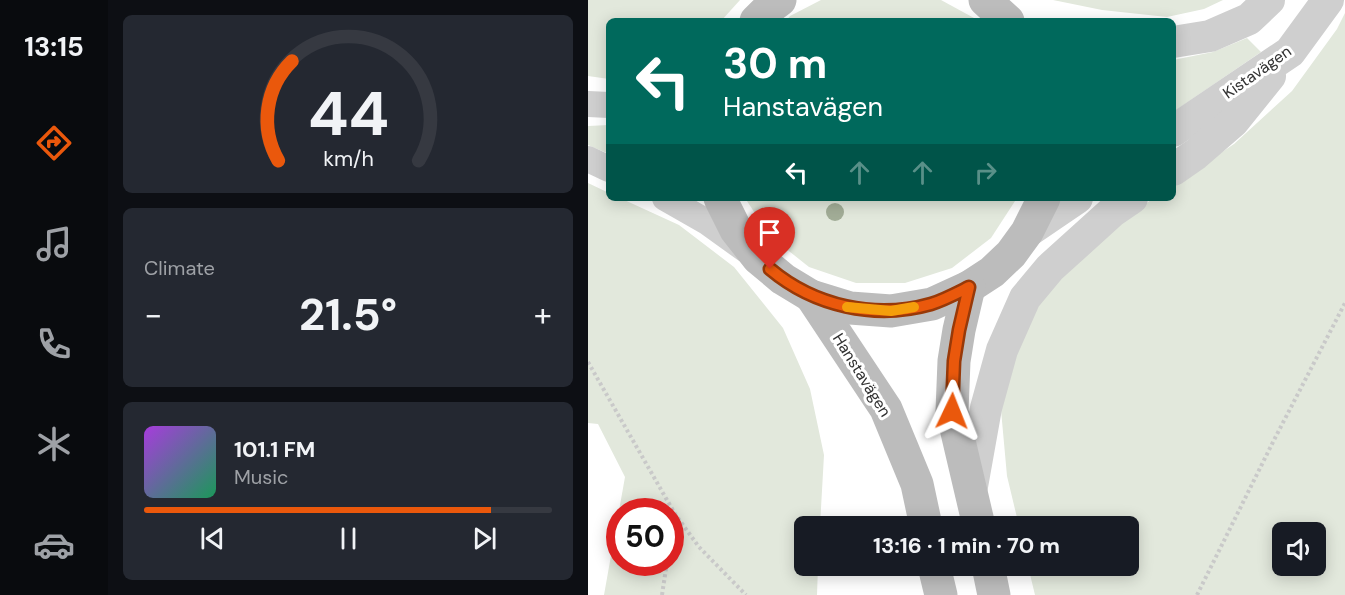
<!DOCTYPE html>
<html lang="en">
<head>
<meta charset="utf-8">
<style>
	body { margin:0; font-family:"DM Sans",sans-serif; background:#242831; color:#f1f3f6; height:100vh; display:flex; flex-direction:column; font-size:22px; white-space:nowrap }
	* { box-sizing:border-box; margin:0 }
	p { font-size:20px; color:#9ea1a6 }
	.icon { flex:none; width:33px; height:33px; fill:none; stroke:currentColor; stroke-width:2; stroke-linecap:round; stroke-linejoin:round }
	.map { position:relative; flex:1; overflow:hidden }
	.sheet { display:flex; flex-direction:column; gap:15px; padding:15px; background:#0d0f14; width:480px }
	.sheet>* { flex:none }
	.guide { position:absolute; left:18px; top:18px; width:570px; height:183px; border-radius:9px; box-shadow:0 3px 15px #0003; background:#00695c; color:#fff; overflow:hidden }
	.controls { position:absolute; left:684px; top:522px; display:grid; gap:12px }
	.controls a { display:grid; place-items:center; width:54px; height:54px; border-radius:9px; background:#171b24; box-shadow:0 3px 15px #0003; font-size:30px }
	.speed { position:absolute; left:18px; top:498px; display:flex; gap:12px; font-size:30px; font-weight:700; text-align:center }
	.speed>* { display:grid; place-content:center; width:78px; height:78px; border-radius:50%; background:#171b24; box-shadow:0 3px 15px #0003; line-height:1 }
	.speed .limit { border:9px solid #d22; background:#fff; color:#111 }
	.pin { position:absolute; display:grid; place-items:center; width:51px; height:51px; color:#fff; margin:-62px -26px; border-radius:50% 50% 50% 0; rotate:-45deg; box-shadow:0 0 6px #0007 }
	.pin .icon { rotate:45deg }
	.me { position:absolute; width:66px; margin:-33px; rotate:2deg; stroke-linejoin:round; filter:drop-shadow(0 0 4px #0008) }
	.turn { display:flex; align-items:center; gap:21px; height:126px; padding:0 18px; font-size:27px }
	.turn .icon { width:78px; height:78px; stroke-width:2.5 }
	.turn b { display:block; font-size:42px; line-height:51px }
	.lanes { display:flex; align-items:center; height:57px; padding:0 18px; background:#0003; justify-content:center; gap:30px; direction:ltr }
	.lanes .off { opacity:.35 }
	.big { font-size:45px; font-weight:700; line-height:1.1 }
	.sheet .tile { flex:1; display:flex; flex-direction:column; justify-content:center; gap:9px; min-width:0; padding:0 21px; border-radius:9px; background:#242831 }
	.sheet .dial { align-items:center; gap:0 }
	.dial svg { height:156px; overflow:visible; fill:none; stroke:#363941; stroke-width:7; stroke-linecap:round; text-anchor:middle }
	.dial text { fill:#f1f3f6; stroke:none }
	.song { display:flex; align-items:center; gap:18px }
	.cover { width:72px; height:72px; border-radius:9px; background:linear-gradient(135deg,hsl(280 70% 55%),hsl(150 70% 35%)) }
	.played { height:6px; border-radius:3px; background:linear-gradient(90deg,#ea580c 85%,#363941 85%) }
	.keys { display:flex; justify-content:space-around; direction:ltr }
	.heat { display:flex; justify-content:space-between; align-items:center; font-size:33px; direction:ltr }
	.trip { position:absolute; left:206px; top:516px; width:345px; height:60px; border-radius:9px; background:#171b24; box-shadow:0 3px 15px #0003; font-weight:700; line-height:60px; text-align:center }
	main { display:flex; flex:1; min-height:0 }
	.tab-bar { display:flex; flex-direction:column; width:108px; justify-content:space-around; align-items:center; background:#090b0e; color:#9ea1a6 }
	.tab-bar .icon { width:42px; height:42px }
	.tab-bar .active { color:#ea580c }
	.tab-bar b { font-size:27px; color:#f1f3f6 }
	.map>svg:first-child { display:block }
	.green { fill:#e2e8dc; fill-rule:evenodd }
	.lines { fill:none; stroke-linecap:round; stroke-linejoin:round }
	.path { stroke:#c9c9c9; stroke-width:4; stroke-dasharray:3 3; stroke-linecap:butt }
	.minor { stroke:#cfcfcf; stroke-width:26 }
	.tertiary { stroke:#cfcfcf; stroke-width:32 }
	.secondary { stroke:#bcbcbc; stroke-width:33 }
	.tree { fill:#a2ad97 }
	.route-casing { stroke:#983908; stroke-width:15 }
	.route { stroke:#ea580c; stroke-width:10 }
	.slow { stroke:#f59e0b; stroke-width:10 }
	.labels { text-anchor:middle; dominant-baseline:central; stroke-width:6; stroke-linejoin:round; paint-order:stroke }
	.street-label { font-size:16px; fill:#323232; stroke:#fff }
</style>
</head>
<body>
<main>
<nav class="tab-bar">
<b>13:15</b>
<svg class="icon active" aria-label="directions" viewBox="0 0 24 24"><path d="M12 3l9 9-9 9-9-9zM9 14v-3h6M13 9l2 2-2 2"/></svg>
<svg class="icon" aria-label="music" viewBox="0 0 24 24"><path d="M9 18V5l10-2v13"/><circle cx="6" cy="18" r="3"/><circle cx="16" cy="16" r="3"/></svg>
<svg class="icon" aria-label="phone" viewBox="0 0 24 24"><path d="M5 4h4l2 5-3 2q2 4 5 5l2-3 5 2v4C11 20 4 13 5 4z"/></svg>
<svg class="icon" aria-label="climate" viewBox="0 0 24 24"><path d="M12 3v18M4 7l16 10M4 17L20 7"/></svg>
<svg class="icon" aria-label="car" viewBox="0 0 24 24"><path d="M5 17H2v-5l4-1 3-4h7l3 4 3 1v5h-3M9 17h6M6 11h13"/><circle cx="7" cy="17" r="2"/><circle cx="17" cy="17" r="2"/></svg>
</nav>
<section class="sheet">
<div class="tile dial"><svg viewBox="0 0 100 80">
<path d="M14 69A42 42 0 1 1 86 69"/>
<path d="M14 69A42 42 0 0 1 21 18" stroke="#ea580c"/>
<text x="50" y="56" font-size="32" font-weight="700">44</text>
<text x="50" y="72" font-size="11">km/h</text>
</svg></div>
<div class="tile"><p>Climate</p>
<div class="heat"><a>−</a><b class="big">21.5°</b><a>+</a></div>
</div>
<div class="tile">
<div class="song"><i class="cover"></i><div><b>101.1 FM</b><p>Music</p></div></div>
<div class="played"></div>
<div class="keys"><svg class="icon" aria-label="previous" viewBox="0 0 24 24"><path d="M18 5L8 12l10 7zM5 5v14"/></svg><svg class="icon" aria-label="pause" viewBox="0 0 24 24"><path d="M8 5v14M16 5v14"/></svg><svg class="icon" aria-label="next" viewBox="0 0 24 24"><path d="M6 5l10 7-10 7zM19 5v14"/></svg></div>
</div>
</section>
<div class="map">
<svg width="757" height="595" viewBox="0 0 757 595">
	<rect width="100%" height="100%" fill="#fff"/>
	<!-- green -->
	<g class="green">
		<polygon points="0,0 152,0 133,21 21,21 21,79 0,76"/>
		<polygon points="233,0 353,0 386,18 389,21 198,21 202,16"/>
		<polygon points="465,0 635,0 616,9 579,17 514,10"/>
		<path d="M 757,13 L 757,595 L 447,595 L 440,566 L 540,566 L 540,526 L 431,526 L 419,476 L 413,410 L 420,361 L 448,305 L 519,230 L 566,198 L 585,198 L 585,185 L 646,144 L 704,91 L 749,29 ZM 694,532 L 728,532 L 728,566 L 694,566 Z"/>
		<polygon points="659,38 673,52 585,112 585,60 625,52"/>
		<polygon points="21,125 21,154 0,145 0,126"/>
		<path d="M 0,183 L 21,193 L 21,198 L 32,198 L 91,225 L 146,267 L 195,328 L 222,389 L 236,455 L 232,526 L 216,526 L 216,566 L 230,566 L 229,595 L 16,595 L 37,477 L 10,424 L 0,423 ZM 32,512 L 82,512 L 82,562 L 32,562 Z"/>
		<polygon points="157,198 429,198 403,238 364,268 317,283 268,283 221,267 182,236"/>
	</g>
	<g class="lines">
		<!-- path -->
		<g class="path">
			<polyline points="0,362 87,514 111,547 158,595"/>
			<polyline points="82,542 87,514"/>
			<polyline points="74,595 79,562"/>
			<polyline points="609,595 686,440 757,303"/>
		</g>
		<!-- minor -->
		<g class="minor">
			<polyline points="0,104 21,105"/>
			<polyline points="0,159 21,169"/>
			<polyline points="77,198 119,222 158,250"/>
		</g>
		<!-- tertiary -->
		<g class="tertiary">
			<polyline points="585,42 622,36 661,19 681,0"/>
			<polyline points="585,131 702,52 740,0"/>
			<polyline points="585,170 608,154 645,122 682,76"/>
			<polyline points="439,232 489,198"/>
			<polyline points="383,492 398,408 414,350 437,298 462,268 525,211 544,198"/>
		</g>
		<!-- secondary -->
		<g class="secondary">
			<polyline points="397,0 420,21"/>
			<polyline points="168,21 180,9 192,0"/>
			<polyline points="132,198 148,230 170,258 195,279 223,296 262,308 303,311 344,304 381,287 404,272 423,254 439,232 456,198"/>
			<polyline points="381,287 371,330 366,361 364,411 391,526"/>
			<polyline points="223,296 298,409 329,484 338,526"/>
			<polyline points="346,566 353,595"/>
			<polyline points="400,566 406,595"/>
		</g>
	</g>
	<!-- trees -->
	<circle class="tree" cx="247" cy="212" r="9"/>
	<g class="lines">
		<!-- route casing -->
		<g class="route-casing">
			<path id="route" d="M 182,269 C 226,306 287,320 343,304 C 356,300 369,293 381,287 L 371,330 L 366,361 L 364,411"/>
		</g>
		<!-- route -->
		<use href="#route" class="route"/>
		<!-- slow -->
		<polyline class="slow" points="259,307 303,311 326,307"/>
	</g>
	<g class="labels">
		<!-- street labels -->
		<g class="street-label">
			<text transform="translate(669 72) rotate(-35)">Kistavägen</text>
			<text transform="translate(274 375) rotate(58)">Hanstavägen</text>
		</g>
	</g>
</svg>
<div class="controls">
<a><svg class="icon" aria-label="sound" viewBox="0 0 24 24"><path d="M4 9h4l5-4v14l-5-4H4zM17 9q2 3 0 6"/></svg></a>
</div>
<div class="speed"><div class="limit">50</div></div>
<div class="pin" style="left:182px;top:269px;background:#d93025"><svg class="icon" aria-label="arrive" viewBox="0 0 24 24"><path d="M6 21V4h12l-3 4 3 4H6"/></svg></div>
<svg class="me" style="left:364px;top:411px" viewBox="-20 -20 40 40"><path d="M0-17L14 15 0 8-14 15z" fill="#ea580c" stroke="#fff" stroke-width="4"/></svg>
<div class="trip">13:16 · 1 min · 70 m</div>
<div class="guide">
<div class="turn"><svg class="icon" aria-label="left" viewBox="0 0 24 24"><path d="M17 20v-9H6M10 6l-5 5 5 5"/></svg><div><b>30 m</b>Hanstavägen</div></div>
<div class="lanes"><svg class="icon" aria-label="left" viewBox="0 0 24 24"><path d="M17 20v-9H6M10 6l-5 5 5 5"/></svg><svg class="icon off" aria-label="ahead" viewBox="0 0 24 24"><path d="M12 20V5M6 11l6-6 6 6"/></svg><svg class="icon off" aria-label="ahead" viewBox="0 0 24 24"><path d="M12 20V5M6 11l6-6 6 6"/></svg><svg class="icon off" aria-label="right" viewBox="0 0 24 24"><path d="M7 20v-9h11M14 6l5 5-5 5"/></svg></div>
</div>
</div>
</main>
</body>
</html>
